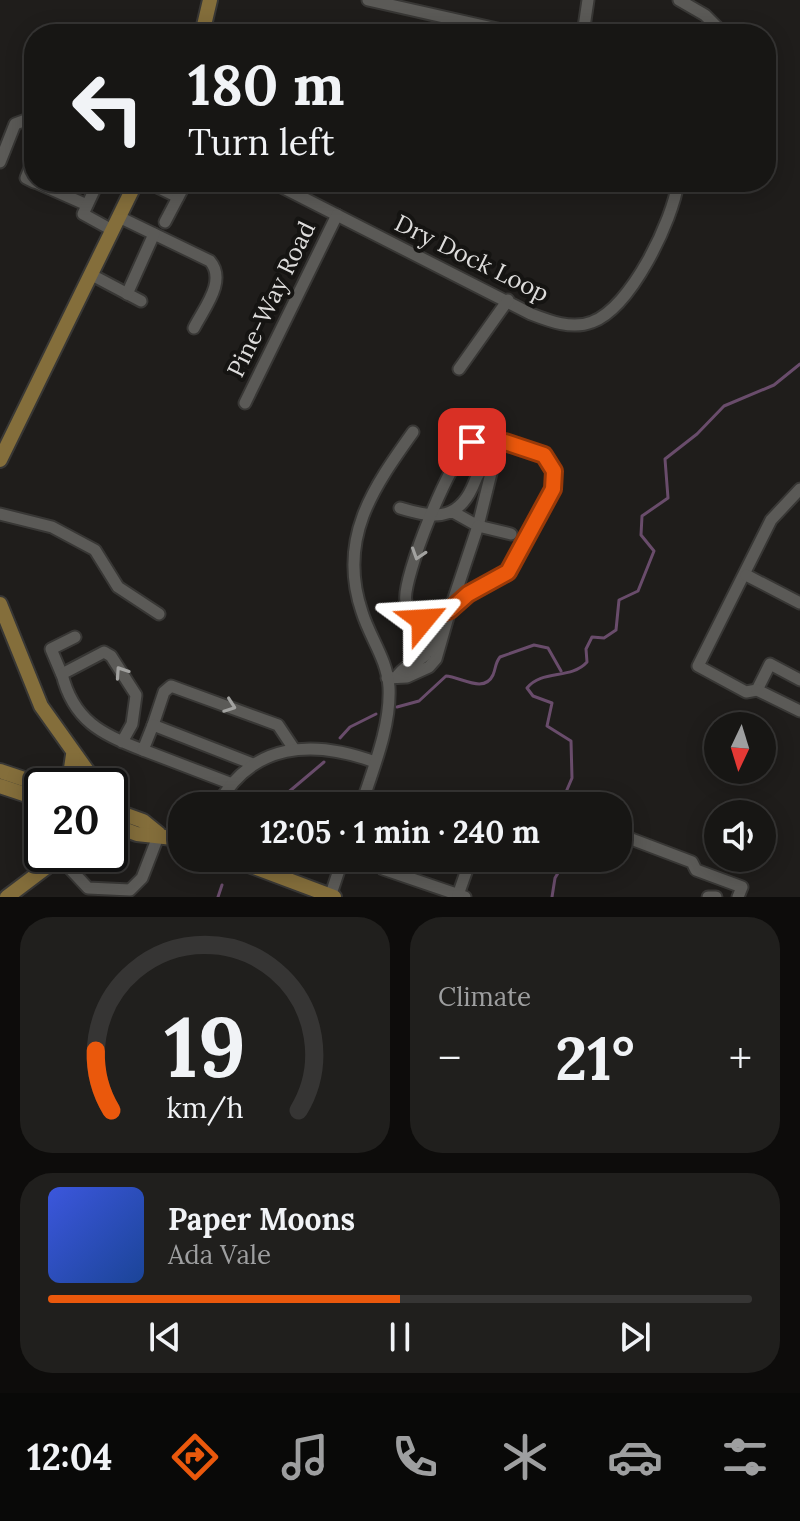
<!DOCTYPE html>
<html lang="en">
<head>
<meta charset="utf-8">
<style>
	body { margin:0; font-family:Lora,serif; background:#201f1d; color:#f1f3f6; height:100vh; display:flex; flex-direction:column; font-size:30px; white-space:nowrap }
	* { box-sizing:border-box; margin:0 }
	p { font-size:26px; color:#9e9fa0 }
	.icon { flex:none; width:44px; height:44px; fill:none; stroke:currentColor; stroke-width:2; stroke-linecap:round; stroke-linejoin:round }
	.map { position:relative; height:897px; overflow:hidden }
	.drawer { display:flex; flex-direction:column; gap:20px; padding:20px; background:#0d0c0b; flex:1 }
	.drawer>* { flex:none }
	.banner { position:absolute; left:24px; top:24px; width:752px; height:168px; border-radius:32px; box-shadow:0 4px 20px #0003,0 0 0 2px #363534; background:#171614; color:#f1f3f6; overflow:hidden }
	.needle { width:52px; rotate:184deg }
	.fabs { position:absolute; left:704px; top:712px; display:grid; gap:16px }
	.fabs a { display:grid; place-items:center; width:72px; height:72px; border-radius:50%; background:#171614; box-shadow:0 4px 20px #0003,0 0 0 2px #363534; font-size:40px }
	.speed { position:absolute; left:24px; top:768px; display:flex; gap:16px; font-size:40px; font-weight:700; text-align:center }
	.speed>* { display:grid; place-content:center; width:104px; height:104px; border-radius:50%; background:#171614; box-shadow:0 4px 20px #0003,0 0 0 2px #363534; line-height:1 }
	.speed .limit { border:4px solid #111; border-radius:12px; background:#fff; color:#111 }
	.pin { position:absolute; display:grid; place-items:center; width:68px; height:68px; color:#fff; margin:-34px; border-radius:16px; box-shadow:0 4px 12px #0006 }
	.me { position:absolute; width:88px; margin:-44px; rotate:63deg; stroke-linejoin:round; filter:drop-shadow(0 0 6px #0008) }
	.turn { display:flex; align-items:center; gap:28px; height:168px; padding:0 32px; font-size:36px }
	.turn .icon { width:104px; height:104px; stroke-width:2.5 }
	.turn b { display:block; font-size:56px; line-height:68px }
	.big { font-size:60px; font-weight:700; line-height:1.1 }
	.drawer .card { flex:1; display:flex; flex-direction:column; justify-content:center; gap:12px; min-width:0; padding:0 28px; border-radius:32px; background:#201f1d }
	.drawer .dial { align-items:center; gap:0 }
	.dial svg { height:208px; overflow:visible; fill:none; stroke:#363534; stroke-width:7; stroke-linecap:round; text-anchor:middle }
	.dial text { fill:#f1f3f6; stroke:none }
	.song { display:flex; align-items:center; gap:24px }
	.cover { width:96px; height:96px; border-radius:12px; background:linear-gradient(135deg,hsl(230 70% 55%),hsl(220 70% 35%)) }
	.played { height:8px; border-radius:4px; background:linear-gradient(90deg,#ea580c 50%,#363534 50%) }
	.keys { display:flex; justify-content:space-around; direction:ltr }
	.heat { display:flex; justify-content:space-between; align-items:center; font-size:44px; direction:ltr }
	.drawer .tiles { flex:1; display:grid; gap:20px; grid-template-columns:1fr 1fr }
	.card:last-child { grid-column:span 2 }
	.trip { position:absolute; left:168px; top:792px; width:464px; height:80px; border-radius:32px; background:#171614; box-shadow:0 4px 20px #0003,0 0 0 2px #363534; font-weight:700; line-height:80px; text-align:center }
	.menu { display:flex; height:128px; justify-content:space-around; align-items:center; background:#090908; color:#9e9fa0 }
	.menu .icon { width:56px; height:56px }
	.menu .on { color:#ea580c }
	.menu b { font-size:36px; color:#f1f3f6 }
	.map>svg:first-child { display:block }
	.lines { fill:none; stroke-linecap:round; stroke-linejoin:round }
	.stream { stroke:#694c6b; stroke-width:3 }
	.minor-casing { stroke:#383735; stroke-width:15 }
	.major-casing { stroke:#383735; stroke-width:18 }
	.minor { stroke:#5b5a57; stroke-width:11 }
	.major { stroke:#846e3b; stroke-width:14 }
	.oneway { stroke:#a2a2a0 }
	.route-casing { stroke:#983908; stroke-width:20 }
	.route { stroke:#ea580c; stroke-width:14 }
	.labels { text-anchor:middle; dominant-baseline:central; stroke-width:8; stroke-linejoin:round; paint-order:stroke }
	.street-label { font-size:24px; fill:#dddcdb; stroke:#151412 }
</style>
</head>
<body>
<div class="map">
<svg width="800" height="897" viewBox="0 0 800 897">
	<rect width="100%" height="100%" fill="#1f1d1b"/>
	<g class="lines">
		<!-- stream -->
		<g class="stream">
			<path d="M 397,707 L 419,701 L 446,676 C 461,677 484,694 493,675 C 496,668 495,663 500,657 L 534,645 L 548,648 L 561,671"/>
			<polyline points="340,738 350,727 376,714"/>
			<polyline points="272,806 324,762"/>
			<path d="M 560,806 L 572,778 L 571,741 L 547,726 L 552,703 L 533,696 L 527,688 C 542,669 571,680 587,662 L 586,649 L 592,637 L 604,638 L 616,630 L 619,600 L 638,591 L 654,551 L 641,535 L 642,516 L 668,498 L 665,459 L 697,434 L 724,406 L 774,385 L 800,364"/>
			<polyline points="218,897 222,885"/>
			<polyline points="552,897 555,878 567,858"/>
		</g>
		<!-- minor casing -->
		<g class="minor-casing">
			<g id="minor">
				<polyline points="368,0 519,34"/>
				<polyline points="679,0 705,15 724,34"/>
				<polyline points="583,34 588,0"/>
				<polyline points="34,159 26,178 34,182"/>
				<polyline points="0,162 15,124 34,117"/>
				<polyline points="35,182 87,205"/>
				<polyline points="98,182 83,214 112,230"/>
				<polyline points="147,182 178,197"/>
				<path d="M 272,182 L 531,314 C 549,321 572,330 592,322 C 631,308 673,220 678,182"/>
				<path d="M 119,217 L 210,261 C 227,281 204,308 194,328"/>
				<polyline points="165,222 186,182"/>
				<polyline points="90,274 141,301"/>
				<polyline points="127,294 154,234"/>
				<polyline points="459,369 508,300"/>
				<polyline points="245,403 337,215"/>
				<polyline points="800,489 771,520 698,666 746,692 757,690 770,664 800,680"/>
				<path d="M 400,508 C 430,517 456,523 472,488 C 476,480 477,472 486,467 L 492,469 L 478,526 L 453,512"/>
				<polyline points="0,514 52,527 95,550 118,587 159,614"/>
				<polyline points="746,575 800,603"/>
				<polyline points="423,620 450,610 478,526 511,534"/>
				<polyline points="62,675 51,649 75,637"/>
				<path d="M 387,678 L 407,677 L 429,667 L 436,659 L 450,610 L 468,594 L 513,567 L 553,489 L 554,471 L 544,455 C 526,448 491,432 472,442 C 452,452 401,581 406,601 C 409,614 425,624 433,634 C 427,668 414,655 398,675"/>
				<polyline points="757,690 800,711"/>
				<polyline points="153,725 164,692 171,686 278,725 294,749"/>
				<path d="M 122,742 L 132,724 L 136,695 L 111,656 L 104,652 L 62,674 C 73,720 102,735 143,750"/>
				<polyline points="232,784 143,750 153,725 253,764"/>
				<path d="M 217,806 C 252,742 313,739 375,762"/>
				<path d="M 361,806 C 373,769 391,726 389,687 C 387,659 370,638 362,612 C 337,539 373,488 413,432"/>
				<polyline points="626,837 692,862 696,870 742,887 738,897"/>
				<polyline points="60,858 88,888 130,890 142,878 159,834"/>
				<polyline points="386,858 383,869 465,897"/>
				<polyline points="458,895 471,858"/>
				<polyline points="330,897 343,858"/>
				<polyline points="708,897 716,897"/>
			</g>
		</g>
		<!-- major casing -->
		<g class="major-casing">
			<g id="major">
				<polyline points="202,34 210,0"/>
				<polyline points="0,460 136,182"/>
				<polyline points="0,604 41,706 98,786"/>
				<polyline points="0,771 45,786"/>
				<polyline points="0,786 42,800"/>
				<polyline points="61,786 70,775 73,755"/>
				<polyline points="110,809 143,821 159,834"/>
				<polyline points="110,824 137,834 182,839"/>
				<polyline points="230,858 334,897"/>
				<polyline points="7,897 64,854"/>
			</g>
		</g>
		<!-- minor -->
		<use href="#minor" class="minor"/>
		<!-- major -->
		<use href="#major" class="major"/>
	</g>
	<!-- one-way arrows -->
	<defs><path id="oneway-chevron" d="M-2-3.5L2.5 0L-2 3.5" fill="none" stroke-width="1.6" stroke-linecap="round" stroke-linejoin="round" transform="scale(2)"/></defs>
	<g class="oneway">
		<use href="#oneway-chevron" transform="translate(418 554) rotate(108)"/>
		<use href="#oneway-chevron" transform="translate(121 672) rotate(-124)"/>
		<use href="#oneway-chevron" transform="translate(230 706) rotate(20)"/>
	</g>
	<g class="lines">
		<!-- route casing -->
		<g class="route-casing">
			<polyline id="route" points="423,620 450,610 468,594 508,572 553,489 554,471 544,455 505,442 472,442"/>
		</g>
		<!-- route -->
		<use href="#route" class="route"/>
	</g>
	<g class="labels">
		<!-- street labels -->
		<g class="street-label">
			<text transform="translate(472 258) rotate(26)">Dry Dock Loop</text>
			<text transform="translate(271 299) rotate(-64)">Pine-Way Road</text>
		</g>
	</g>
</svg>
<div class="fabs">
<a><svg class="needle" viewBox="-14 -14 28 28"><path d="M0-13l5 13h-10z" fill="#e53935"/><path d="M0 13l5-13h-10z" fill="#9e9fa0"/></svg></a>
<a><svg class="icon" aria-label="sound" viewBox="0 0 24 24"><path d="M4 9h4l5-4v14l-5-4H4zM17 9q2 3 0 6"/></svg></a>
</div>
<div class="speed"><div class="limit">20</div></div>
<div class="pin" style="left:472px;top:442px;background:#d93025"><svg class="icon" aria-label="arrive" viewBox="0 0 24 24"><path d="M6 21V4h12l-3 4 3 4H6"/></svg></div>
<svg class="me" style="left:423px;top:620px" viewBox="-20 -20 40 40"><path d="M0-17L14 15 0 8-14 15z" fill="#ea580c" stroke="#fff" stroke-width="4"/></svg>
<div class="trip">12:05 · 1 min · 240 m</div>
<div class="banner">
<div class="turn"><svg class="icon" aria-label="left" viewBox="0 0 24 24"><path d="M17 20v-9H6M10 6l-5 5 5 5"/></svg><div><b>180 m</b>Turn left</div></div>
</div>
</div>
<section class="drawer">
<div class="tiles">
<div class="card dial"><svg viewBox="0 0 100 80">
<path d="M14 69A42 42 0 1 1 86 69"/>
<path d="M14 69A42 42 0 0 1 8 46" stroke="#ea580c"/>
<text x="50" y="56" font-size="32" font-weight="700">19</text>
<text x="50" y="72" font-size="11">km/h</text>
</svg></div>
<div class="card"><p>Climate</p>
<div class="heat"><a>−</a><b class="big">21°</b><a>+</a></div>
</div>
<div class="card">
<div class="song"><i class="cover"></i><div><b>Paper Moons</b><p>Ada Vale</p></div></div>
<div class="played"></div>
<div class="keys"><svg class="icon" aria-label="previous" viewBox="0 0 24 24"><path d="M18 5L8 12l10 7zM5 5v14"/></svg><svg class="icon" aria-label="pause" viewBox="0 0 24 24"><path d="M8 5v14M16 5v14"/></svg><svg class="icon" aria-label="next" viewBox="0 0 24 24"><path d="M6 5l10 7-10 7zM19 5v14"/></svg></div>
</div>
</div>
</section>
<nav class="menu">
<b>12:04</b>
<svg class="icon on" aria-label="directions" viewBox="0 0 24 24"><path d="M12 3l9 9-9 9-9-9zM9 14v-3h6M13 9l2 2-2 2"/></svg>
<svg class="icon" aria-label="music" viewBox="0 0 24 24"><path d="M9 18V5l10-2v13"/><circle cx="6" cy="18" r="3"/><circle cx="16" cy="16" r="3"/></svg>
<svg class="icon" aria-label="phone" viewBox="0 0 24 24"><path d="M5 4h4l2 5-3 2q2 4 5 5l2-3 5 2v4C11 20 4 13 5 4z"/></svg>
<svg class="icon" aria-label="climate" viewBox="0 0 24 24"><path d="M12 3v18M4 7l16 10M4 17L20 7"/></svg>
<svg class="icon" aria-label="car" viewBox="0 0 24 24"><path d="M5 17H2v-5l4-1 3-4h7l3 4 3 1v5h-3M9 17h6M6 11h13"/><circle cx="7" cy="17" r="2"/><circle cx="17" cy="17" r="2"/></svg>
<svg class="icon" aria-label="filters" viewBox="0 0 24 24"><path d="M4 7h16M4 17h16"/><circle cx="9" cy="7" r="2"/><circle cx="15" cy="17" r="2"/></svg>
</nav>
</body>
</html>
